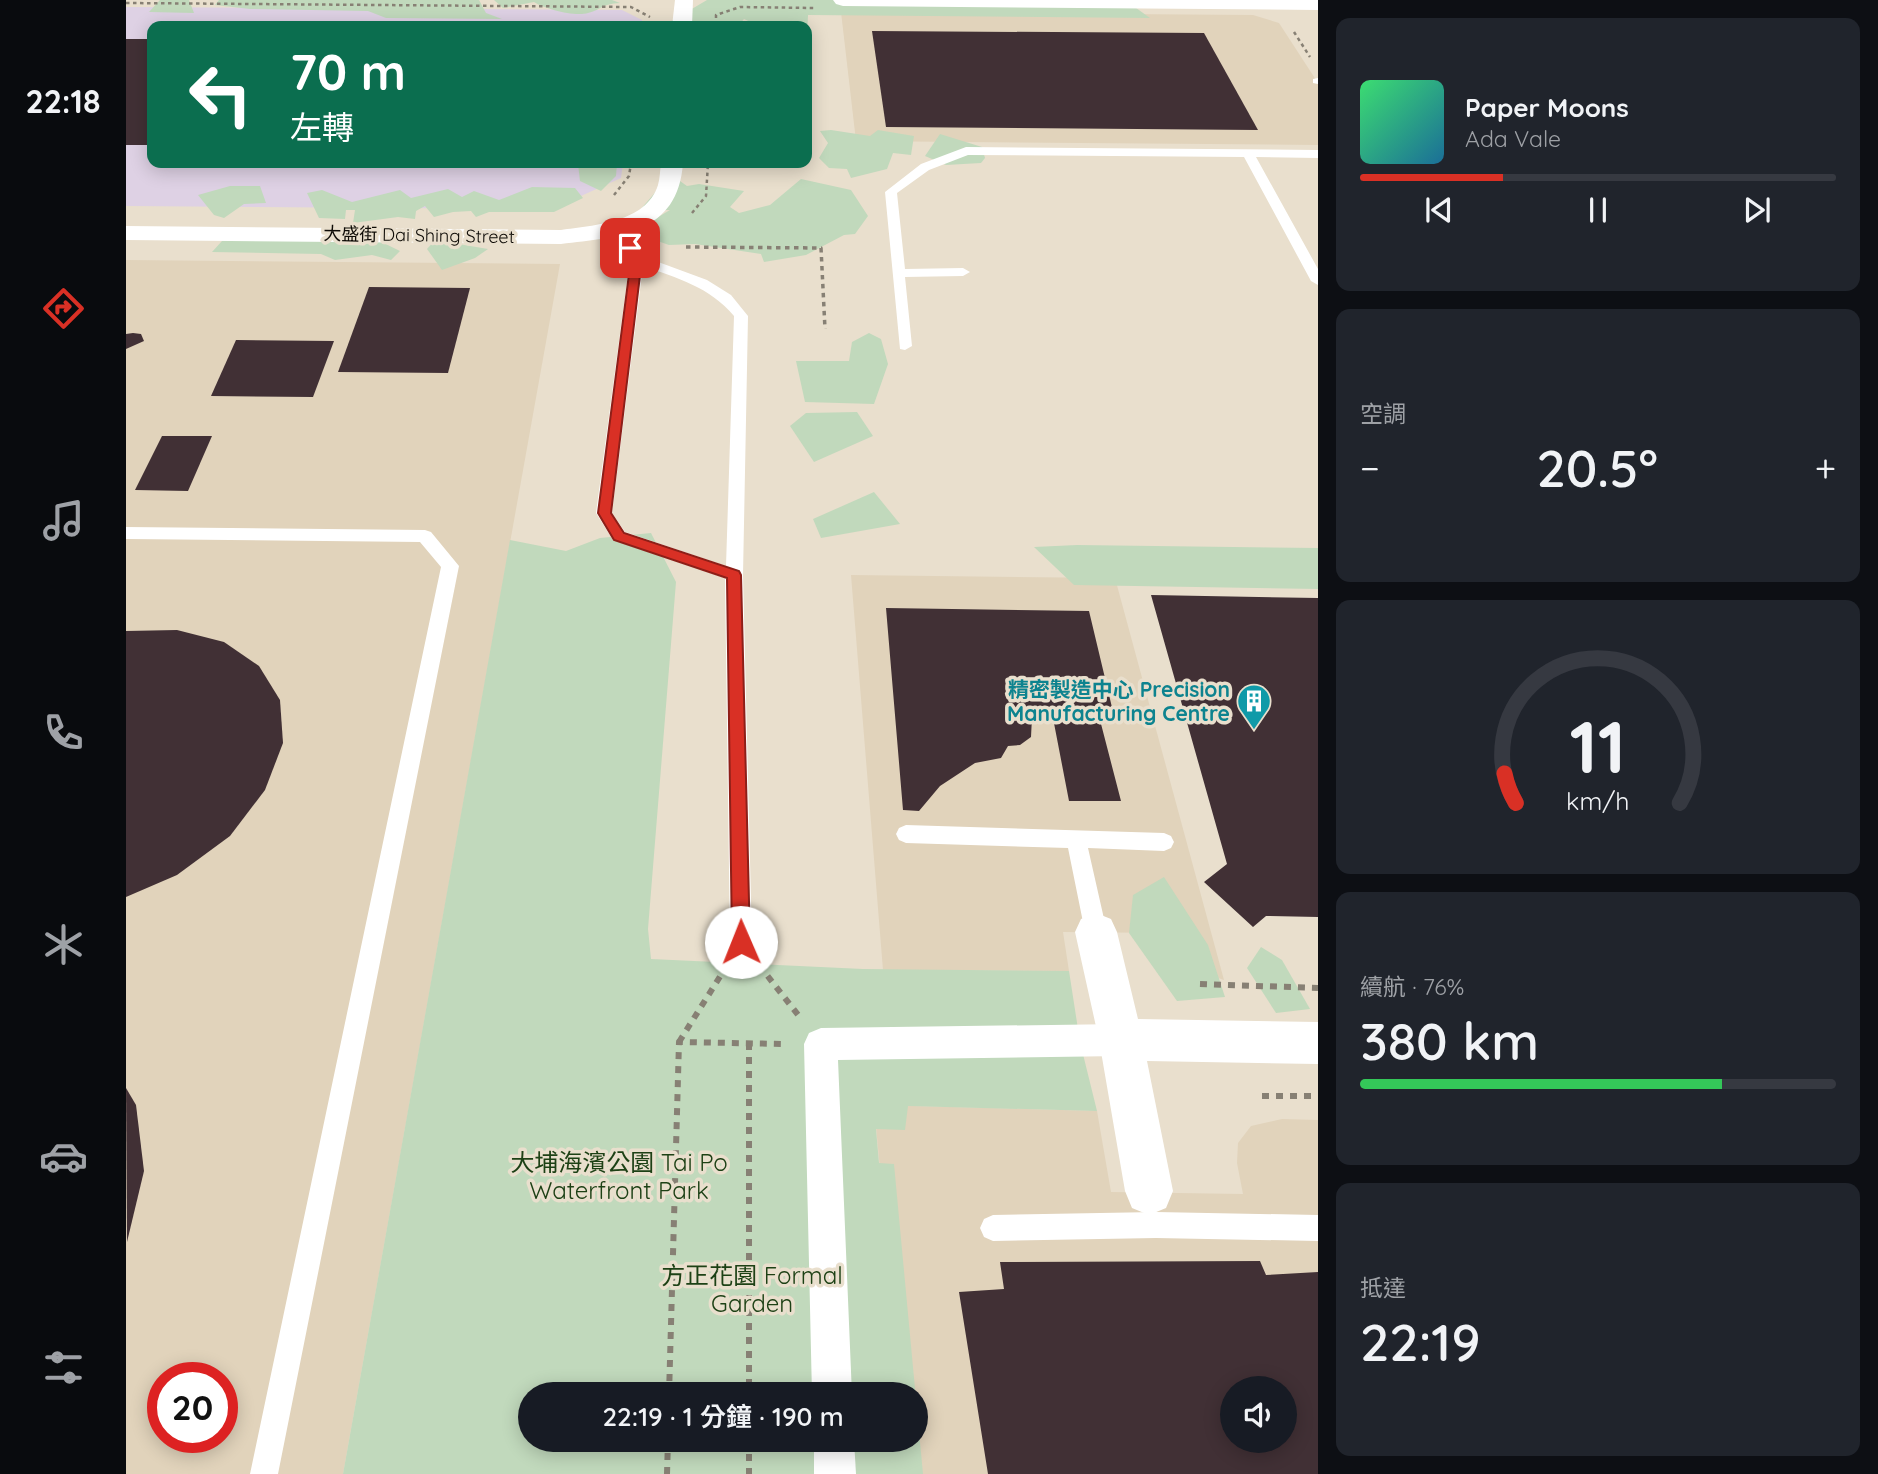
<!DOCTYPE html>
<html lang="zh-TW">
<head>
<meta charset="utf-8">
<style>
	body { margin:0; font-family:Quicksand,"Noto Sans TC",sans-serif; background:#20242c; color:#f1f3f6; height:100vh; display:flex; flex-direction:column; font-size:26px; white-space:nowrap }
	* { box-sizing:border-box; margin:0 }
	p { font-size:23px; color:#9ea1a6 }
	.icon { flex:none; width:38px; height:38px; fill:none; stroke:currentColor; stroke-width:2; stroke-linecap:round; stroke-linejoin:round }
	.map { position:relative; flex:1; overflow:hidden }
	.side { display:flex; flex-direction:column; gap:18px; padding:18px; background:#0d0f14; width:560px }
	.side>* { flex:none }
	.banner { position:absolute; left:21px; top:21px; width:665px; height:147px; border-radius:14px; box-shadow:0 4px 18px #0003; background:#0b6e4f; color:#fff; overflow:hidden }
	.controls { position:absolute; left:1094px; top:1376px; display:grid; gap:14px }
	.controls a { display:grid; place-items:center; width:77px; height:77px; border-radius:50%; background:#171b24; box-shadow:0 4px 18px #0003; font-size:35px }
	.speed { position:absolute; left:21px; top:1362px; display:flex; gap:14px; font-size:35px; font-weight:700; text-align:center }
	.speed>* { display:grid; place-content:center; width:91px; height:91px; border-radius:50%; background:#171b24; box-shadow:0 4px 18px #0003; line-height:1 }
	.speed .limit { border:10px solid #d22; background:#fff; color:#111 }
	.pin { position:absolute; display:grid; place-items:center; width:60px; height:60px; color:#fff; margin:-30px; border-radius:14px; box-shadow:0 4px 10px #0006 }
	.me { position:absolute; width:77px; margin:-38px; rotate:359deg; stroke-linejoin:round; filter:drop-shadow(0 0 5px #0008) }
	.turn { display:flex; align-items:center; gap:24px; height:147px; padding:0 28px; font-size:32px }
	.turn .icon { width:91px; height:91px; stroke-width:2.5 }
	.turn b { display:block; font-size:49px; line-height:60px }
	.big { font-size:52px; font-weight:600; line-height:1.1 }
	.side .tile { flex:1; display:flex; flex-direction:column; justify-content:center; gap:10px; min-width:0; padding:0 24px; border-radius:14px; background:#20242c }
	.side .dial { align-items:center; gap:0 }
	.dial svg { height:182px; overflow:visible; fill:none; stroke:#363941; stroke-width:7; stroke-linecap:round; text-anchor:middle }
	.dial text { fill:#f1f3f6; stroke:none }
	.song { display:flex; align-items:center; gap:21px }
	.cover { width:84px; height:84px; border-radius:10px; background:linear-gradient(135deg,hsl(140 70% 55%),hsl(200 70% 35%)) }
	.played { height:7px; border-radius:4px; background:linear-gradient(90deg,#d93025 30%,#363941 30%) }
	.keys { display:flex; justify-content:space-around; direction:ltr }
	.heat { display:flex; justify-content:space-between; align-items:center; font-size:38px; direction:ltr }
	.charge { height:10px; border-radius:5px; background:linear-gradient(90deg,#34c759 76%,#363941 0) }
	.trip { position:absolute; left:392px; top:1382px; width:410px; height:70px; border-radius:35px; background:#171b24; box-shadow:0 4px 18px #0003; font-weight:600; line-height:70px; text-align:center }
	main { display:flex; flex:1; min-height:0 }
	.dock { display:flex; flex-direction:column; width:126px; justify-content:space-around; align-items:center; background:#090b0e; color:#9ea1a6 }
	.dock .icon { width:49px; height:49px }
	.dock .active { color:#d93025 }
	.dock b { font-size:32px; color:#f1f3f6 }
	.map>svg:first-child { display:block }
	.commercial { fill:#ded1e4 }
	.built { fill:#e1d3bb; fill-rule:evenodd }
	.green { fill:#c1d9bc; fill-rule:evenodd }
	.building { fill:#413035; fill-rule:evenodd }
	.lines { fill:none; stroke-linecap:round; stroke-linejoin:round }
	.path-far2 { stroke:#878074; stroke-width:2.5; stroke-dasharray:3.5 3.5; stroke-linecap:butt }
	.path-far1 { stroke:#878074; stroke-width:3.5; stroke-dasharray:4.5 4.5; stroke-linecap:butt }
	.path { stroke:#878074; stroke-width:6; stroke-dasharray:7 7; stroke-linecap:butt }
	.service { fill:#fff; fill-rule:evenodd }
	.pedestrian { fill:#fff; fill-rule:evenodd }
	.minor { fill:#fff; fill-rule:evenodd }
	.tertiary { fill:#fff; fill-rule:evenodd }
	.route { fill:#d93025; stroke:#8d1f18; stroke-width:2 }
	.labels { text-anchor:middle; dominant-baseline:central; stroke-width:7; stroke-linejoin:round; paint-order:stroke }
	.far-street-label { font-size:18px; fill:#0e0b06; stroke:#e9dfcd }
	.culture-label { font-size:21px; font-weight:bold; fill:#0d838f; stroke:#e9dfcd; text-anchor:end }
	.near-park-label { font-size:24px; fill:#1d4115; stroke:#e9dfcd }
</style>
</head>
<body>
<main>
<nav class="dock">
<b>22:18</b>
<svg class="icon active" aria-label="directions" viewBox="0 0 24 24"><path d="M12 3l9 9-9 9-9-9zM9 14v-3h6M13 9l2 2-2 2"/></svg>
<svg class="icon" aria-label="music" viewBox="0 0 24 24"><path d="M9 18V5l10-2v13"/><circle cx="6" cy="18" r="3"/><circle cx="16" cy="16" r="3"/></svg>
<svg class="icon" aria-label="phone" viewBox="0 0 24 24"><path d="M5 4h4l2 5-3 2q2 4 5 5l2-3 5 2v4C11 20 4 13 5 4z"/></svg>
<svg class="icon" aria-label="climate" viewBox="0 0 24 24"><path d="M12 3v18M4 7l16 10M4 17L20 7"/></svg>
<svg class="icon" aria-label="car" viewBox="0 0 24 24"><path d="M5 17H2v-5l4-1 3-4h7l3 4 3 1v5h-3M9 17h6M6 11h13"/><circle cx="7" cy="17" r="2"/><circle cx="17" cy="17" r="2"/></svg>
<svg class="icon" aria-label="filters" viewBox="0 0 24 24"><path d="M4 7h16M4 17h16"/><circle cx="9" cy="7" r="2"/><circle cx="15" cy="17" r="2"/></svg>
</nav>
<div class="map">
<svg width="1192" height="1474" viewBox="0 0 1192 1474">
	<rect width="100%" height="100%" fill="#e9dfcd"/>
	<!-- commercial -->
	<polygon class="commercial" points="0,7 496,10 516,20 515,26 26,26 26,163 497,163 495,178 426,209 0,206"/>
	<!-- built -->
	<g class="built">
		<polygon points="715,12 1127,15 1153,23 1192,83 1192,145 730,141"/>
		<path d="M 0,260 L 434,264 L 217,1474 L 0,1474 ZM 37,1377 L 96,1377 L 96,1437 L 37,1437 Z"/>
		<polygon points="725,575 989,578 1098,980 1065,969 1041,933 937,932 943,971 757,970"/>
		<path d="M 748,1105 L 971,1111 L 985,1192 L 1117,1194 L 1111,1163 L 1112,1143 L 1125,1126 L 1156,1119 L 1192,1120 L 1192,1474 L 782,1474 L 789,1440 L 789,1395 L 775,1395 ZM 1106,1388 L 1158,1388 L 1158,1440 L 1106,1440 Z"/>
	</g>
	<!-- green -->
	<g class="green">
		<polygon points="34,0 63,0 68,13 23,12"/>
		<polygon points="93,0 353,0 360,13 376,19 260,18 242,11 124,9 89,5"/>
		<path d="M 368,0 L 486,0 L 494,3 C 475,4 477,9 462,13 C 449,17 419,9 408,2 L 377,8 Z"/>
		<polygon points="581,0 945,0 1006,5 1024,18 682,15 681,40 681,26 633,26 618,19 612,26 552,26 542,23"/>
		<polygon points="705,130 744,136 752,130 788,136 785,155 767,153 761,169 725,178 721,169 703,168 693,158 702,143 694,131"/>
		<polygon points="814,134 856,147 859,158 855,163 820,165 799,156"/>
		<polygon points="456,163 491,163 490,176 475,191 454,181 452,164"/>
		<polygon points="675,179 725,190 742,216 729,234 718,235 680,255 638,262 635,254 569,244 543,245 523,238 517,226 544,210 514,210 539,181 554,181 561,186 573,184 618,191 604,207 613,213 644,205"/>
		<polygon points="104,186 134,186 140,203 118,204 98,218 88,215 72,195"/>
		<polygon points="406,187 449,188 457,198 428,212 363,212 350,217 345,211 327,212 308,217 299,206 290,211 289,219 272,217 227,223 229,210 220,210 219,219 193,218 181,193 196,190 226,202 274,190 285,198 322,189 336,197 348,191 373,200"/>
		<polygon points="235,232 274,251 265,260 246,255 209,260 195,254 86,252 96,241"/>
		<polygon points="309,240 362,249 349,258 316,270 301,249"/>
		<polygon points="743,333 755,339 762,364 748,404 679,402 670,361 723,361 726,342"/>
		<polygon points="731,412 747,436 688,462 664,426 680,413"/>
		<polygon points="748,492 774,524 695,538 687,519"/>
		<path d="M 525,533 L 550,582 L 522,929 L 525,959 L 737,969 L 943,971 L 954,1042 L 971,1111 L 782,1106 L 779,1130 L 750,1129 L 753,1163 L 768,1164 L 797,1474 L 217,1474 L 384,540 L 440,551 L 474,538 ZM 404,1395 L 789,1395 L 789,1440 L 404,1440 Z"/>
		<polygon points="951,545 1192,548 1192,589 948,585 908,547"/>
		<polygon points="1038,877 1082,945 1099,997 1051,1001 1003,933 1007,895"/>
		<polygon points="1135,947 1156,960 1184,1009 1150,1013 1121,968"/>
	</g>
	<!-- building -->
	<g class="building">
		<polygon points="746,31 1078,33 1132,130 760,127"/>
		<rect x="0" y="39" width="26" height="106"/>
		<polygon points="243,287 344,288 322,373 212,372"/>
		<polygon points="7,333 15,334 18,341 0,349 0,334"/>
		<polygon points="110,340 208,341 187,397 85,396"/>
		<polygon points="36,436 86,436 62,491 9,490"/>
		<polygon points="1025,595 1192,598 1192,917 1140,916 1127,927 1078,882 1101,864"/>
		<polygon points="760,608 963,611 989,720 974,720 995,801 943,801 927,718 906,717 905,737 894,745 882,746 875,758 849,763 814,786 793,811 777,810"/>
		<polygon points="51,630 98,642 133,666 154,700 157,743 139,790 104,836 51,875 0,897 0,631"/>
		<polygon points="0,1088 10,1105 18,1171 1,1242"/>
		<path d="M 1134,1261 L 1140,1275 L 1192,1272 L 1192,1474 L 862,1474 L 833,1292 L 878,1289 L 874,1262 ZM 1106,1388 L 1158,1388 L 1158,1440 L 1106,1440 Z"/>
	</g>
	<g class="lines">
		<!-- path-far2 -->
		<g class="path-far2">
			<polyline points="0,3 505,7 524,17"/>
			<polyline points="590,18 590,15 614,7 689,8"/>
			<polyline points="1168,32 1184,57"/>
			<polyline points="488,195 503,176 505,163"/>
			<polyline points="566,213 580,196 582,163"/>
		</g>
		<!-- path-far1 -->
		<polyline class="path-far1" points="560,247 695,248 699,329"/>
		<!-- path -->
		<g class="path">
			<polyline points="633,965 673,1016"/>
			<polyline points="1074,984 1192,988"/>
			<polyline points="553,1042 600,967"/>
			<polyline points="623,1043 623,1395"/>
			<polyline points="1136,1096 1192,1096"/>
			<polyline points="623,1386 664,1387"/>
			<polyline points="543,1395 553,1042 659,1044"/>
			<polyline points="623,1440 623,1474"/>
			<polyline points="541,1474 542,1440"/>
		</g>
		<!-- service -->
		<g class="service">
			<polygon points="1192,78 1192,84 1187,83 1187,79"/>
			<polygon points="840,147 1192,150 1192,158 1130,157 1192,269 1192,285 1185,281 1118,157 842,155 803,170 771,193 779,269 837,268 844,272 837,276 779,277 786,346 779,350 774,349 759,192 795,164"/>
			<path d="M 492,223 L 497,224 L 516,256 L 581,280 L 605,295 L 622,316 L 617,575 L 626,942 L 623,949 L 615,952 L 607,949 L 604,942 L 599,578 L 487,540 L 470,513 L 504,259 L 486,227 ZM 517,266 C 551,278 584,287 608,316 L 600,566 L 499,532 L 486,513 Z"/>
			<polygon points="0,527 299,530 305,532 333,566 152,1474 124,1474 315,567 294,542 0,539"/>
			<polygon points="780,825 1038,833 1045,836 1048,842 1045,848 1038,851 962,848 981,932 978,939 970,942 962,939 959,932 942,848 780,843 773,840 770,834 773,828"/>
			<polygon points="1030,1212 1192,1215 1192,1241 1030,1238 867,1241 858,1237 854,1228 858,1219 867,1215"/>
		</g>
		<!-- pedestrian -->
		<g class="pedestrian">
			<polygon points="995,1024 1007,1029 1012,1040 1007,1051 995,1056 712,1060 726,1395 686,1395 678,1044 683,1033 695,1028"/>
			<polygon points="688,1440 728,1440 730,1474 688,1474"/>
		</g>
		<!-- minor -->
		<g class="minor">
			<polygon points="549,0 567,0 566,26 546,26"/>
			<path d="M 535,163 L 557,163 C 552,234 493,237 435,244 L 0,240 L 0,226 L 435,230 C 468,225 520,223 532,185 C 534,178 534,170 535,163 Z"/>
			<polygon points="970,913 985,919 991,932 1012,1019 1192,1022 1192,1064 1021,1061 1047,1191 1040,1208 1023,1215 1006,1208 999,1191 973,1040 949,932 955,919"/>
		</g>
		<!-- tertiary -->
		<polygon class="tertiary" points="707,0 1192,0 1192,10 717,6 710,4"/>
	</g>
	<!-- route -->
	<polygon class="route" points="504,245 508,246 516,259 485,513 498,533 613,571 615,575 624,942 621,948 615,951 609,948 606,942 601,578 488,540 472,513 505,259 499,248"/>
	<!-- icons -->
	<defs>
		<g id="building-pin" transform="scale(1.75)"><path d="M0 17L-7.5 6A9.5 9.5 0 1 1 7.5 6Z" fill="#0f9aa8" stroke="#e9dfcd"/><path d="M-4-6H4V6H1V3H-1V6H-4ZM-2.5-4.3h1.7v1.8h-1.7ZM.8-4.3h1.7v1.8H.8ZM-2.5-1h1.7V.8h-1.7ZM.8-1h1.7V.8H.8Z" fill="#fff"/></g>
	</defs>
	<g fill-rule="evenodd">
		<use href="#building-pin" x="1128" y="701"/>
	</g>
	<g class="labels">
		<!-- far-street labels -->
		<g class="far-street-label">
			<text transform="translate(293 235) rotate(1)">大盛街 Dai Shing Street</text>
		</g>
		<!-- culture labels -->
		<g class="culture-label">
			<text x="1104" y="689">精密製造中心 Precision<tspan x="1104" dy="24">Manufacturing Centre</tspan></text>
		</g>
		<!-- near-park labels -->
		<g class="near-park-label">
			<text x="493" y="1162">大埔海濱公園 Tai Po<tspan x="493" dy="28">Waterfront Park</tspan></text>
			<text x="626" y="1275">方正花園 Formal<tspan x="626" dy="28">Garden</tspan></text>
		</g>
	</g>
</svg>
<div class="controls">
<a><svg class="icon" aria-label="sound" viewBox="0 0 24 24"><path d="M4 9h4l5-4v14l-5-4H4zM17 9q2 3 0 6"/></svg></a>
</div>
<div class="speed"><div class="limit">20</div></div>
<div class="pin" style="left:504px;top:248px;background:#d93025"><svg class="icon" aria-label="arrive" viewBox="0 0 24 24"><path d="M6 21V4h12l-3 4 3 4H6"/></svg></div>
<svg class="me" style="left:615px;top:942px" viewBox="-20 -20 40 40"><circle r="19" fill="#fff"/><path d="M0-13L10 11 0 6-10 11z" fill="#d93025"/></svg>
<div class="trip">22:19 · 1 分鐘 · 190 m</div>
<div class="banner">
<div class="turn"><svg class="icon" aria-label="left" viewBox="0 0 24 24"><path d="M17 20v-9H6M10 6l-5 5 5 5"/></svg><div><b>70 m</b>左轉</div></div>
</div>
</div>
<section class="side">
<div class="tile">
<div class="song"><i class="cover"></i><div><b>Paper Moons</b><p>Ada Vale</p></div></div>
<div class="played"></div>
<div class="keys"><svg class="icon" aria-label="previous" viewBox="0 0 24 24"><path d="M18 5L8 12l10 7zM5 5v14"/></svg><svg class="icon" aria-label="pause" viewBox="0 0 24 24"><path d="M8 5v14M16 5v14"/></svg><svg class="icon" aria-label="next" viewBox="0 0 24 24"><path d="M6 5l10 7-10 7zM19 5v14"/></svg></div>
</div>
<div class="tile"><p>空調</p>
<div class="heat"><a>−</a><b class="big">20.5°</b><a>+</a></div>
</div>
<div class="tile dial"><svg viewBox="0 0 100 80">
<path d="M14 69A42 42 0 1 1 86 69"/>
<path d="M14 69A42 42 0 0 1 9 56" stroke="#d93025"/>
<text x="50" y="56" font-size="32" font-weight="700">11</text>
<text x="50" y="72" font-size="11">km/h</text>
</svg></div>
<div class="tile"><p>續航 · 76%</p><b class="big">380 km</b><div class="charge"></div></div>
<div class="tile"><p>抵達</p><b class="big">22:19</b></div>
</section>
</main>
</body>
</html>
